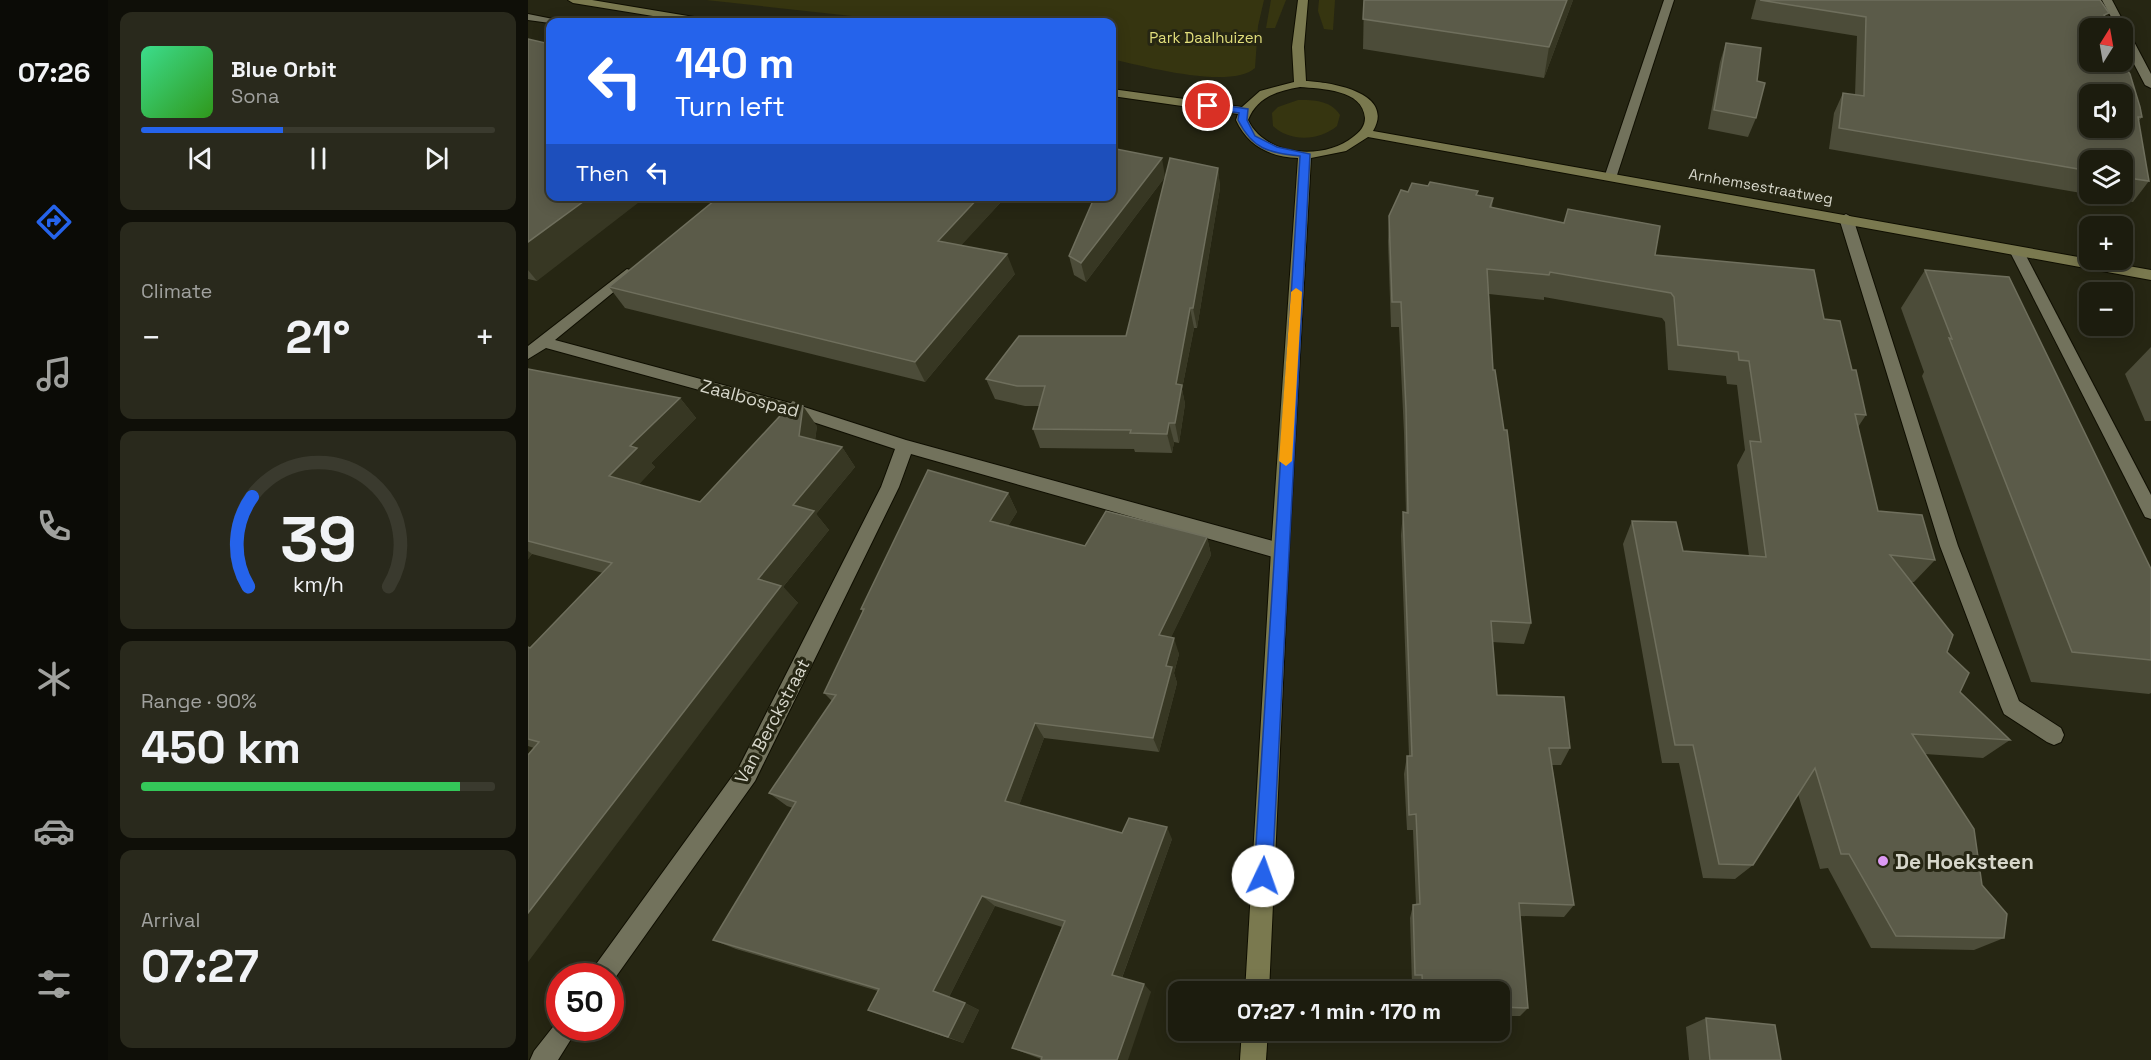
<!DOCTYPE html>
<html lang="en">
<head>
<meta charset="utf-8">
<style>
	body { margin:0; font-family:"Space Grotesk",sans-serif; background:#29291c; color:#f1f3f6; height:100vh; display:flex; flex-direction:column; font-size:22px; white-space:nowrap }
	* { box-sizing:border-box; margin:0 }
	p { font-size:20px; color:#a0a19e }
	.icon { flex:none; width:33px; height:33px; fill:none; stroke:currentColor; stroke-width:2; stroke-linecap:round; stroke-linejoin:round }
	.map { position:relative; flex:1; overflow:hidden }
	.sheet { display:flex; flex-direction:column; gap:12px; padding:12px; background:#0f0f08; width:420px }
	.sheet>* { flex:none }
	.top-card { position:absolute; left:18px; top:18px; width:570px; height:183px; border-radius:12px; box-shadow:0 3px 15px #0003,0 0 0 2px #3a3a2e; background:#2563eb; color:#fff; overflow:hidden }
	.needle { width:39px; rotate:11deg }
	.controls { position:absolute; left:1551px; top:18px; display:grid; gap:12px }
	.controls a { display:grid; place-items:center; width:54px; height:54px; border-radius:12px; background:#1c1c0e; box-shadow:0 3px 15px #0003,0 0 0 2px #3a3a2e; font-size:30px }
	.speed { position:absolute; left:18px; top:963px; display:flex; gap:12px; font-size:30px; font-weight:700; text-align:center }
	.speed>* { display:grid; place-content:center; width:78px; height:78px; border-radius:50%; background:#1c1c0e; box-shadow:0 3px 15px #0003,0 0 0 2px #3a3a2e; line-height:1 }
	.speed .limit { border:9px solid #d22; background:#fff; color:#111 }
	.pin { position:absolute; display:grid; place-items:center; width:51px; height:51px; color:#fff; margin:-26px; border:3px solid #fff; border-radius:50%; box-shadow:0 2px 6px #0007 }
	.me { position:absolute; width:66px; margin:-33px; rotate:3deg; stroke-linejoin:round; filter:drop-shadow(0 0 4px #0008) }
	.turn { display:flex; align-items:center; gap:21px; height:126px; padding:0 30px; font-size:27px }
	.turn .icon { width:78px; height:78px; stroke-width:2.5 }
	.turn b { display:block; font-size:42px; line-height:51px }
	.then { display:flex; align-items:center; height:57px; padding:0 30px; background:#0003; gap:12px; font-size:22px }
	.big { font-size:45px; font-weight:800; line-height:1.1 }
	.sheet .tile { flex:1; display:flex; flex-direction:column; justify-content:center; gap:9px; min-width:0; padding:0 21px; border-radius:12px; background:#29291c }
	.sheet .dial { align-items:center; gap:0 }
	.dial svg { height:156px; overflow:visible; fill:none; stroke:#3a3a2e; stroke-width:7; stroke-linecap:round; text-anchor:middle }
	.dial text { fill:#f1f3f6; stroke:none }
	.song { display:flex; align-items:center; gap:18px }
	.cover { width:72px; height:72px; border-radius:9px; background:linear-gradient(135deg,hsl(150 70% 55%),hsl(110 70% 35%)) }
	.played { height:6px; border-radius:3px; background:linear-gradient(90deg,#2563eb 40%,#3a3a2e 40%) }
	.keys { display:flex; justify-content:space-around; direction:ltr }
	.heat { display:flex; justify-content:space-between; align-items:center; font-size:33px; direction:ltr }
	.charge { height:9px; border-radius:4px; background:linear-gradient(90deg,#34c759 90%,#3a3a2e 0) }
	.trip { position:absolute; left:640px; top:981px; width:342px; height:60px; border-radius:12px; background:#1c1c0e; box-shadow:0 3px 15px #0003,0 0 0 2px #3a3a2e; font-weight:800; line-height:60px; text-align:center }
	main { display:flex; flex:1; min-height:0 }
	.tabs { display:flex; flex-direction:column; width:108px; justify-content:space-around; align-items:center; background:#0b0b06; color:#a0a19e }
	.tabs .icon { width:42px; height:42px }
	.tabs .current { color:#2563eb }
	.tabs b { font-size:27px; color:#f1f3f6 }
	.map>svg:first-child { display:block }
	.green { fill:#363510 }
	.lines { fill:none; stroke-linecap:round; stroke-linejoin:round }
	.service-casing { stroke:#0f0e01; stroke-width:2 }
	.minor-casing { stroke:#0f0e01; stroke-width:2 }
	.secondary-casing { stroke:#0f0e01; stroke-width:2 }
	.service { fill:#72725c; fill-rule:evenodd }
	.minor { fill:#72725c; fill-rule:evenodd }
	.secondary { fill:#7a794f; fill-rule:evenodd }
	.wall { fill:#4c4c39; fill-rule:evenodd }
	.shaded-wall { fill:#373723 }
	.building { fill:#5b5b49; stroke:#6f6f5d; stroke-width:1.5; fill-rule:evenodd }
	.route { fill:#2563eb; stroke:#184099; stroke-width:1.5 }
	.slow { fill:#f59e0b }
	.poi-dot { fill:#dc99f4; stroke:#262613; stroke-width:2 }
	.labels { text-anchor:middle; dominant-baseline:central; stroke-width:6; stroke-linejoin:round; paint-order:stroke }
	.far-park-label { font-size:15px; fill:#e2df7c; stroke:#262613 }
	.far-street-label { font-size:15px; fill:#d7d7cb; stroke:#262613 }
	.street-label { font-size:18px; fill:#d7d7cb; stroke:#262613 }
	.near-poi-label { font-size:21px; font-weight:bold; fill:#d7d7cb; stroke:#262613; text-anchor:start }
</style>
</head>
<body>
<main>
<nav class="tabs">
<b>07:26</b>
<svg class="icon current" aria-label="directions" viewBox="0 0 24 24"><path d="M12 3l9 9-9 9-9-9zM9 14v-3h6M13 9l2 2-2 2"/></svg>
<svg class="icon" aria-label="music" viewBox="0 0 24 24"><path d="M9 18V5l10-2v13"/><circle cx="6" cy="18" r="3"/><circle cx="16" cy="16" r="3"/></svg>
<svg class="icon" aria-label="phone" viewBox="0 0 24 24"><path d="M5 4h4l2 5-3 2q2 4 5 5l2-3 5 2v4C11 20 4 13 5 4z"/></svg>
<svg class="icon" aria-label="climate" viewBox="0 0 24 24"><path d="M12 3v18M4 7l16 10M4 17L20 7"/></svg>
<svg class="icon" aria-label="car" viewBox="0 0 24 24"><path d="M5 17H2v-5l4-1 3-4h7l3 4 3 1v5h-3M9 17h6M6 11h13"/><circle cx="7" cy="17" r="2"/><circle cx="17" cy="17" r="2"/></svg>
<svg class="icon" aria-label="filters" viewBox="0 0 24 24"><path d="M4 7h16M4 17h16"/><circle cx="9" cy="7" r="2"/><circle cx="15" cy="17" r="2"/></svg>
</nav>
<section class="sheet">
<div class="tile">
<div class="song"><i class="cover"></i><div><b>Blue Orbit</b><p>Sona</p></div></div>
<div class="played"></div>
<div class="keys"><svg class="icon" aria-label="previous" viewBox="0 0 24 24"><path d="M18 5L8 12l10 7zM5 5v14"/></svg><svg class="icon" aria-label="pause" viewBox="0 0 24 24"><path d="M8 5v14M16 5v14"/></svg><svg class="icon" aria-label="next" viewBox="0 0 24 24"><path d="M6 5l10 7-10 7zM19 5v14"/></svg></div>
</div>
<div class="tile"><p>Climate</p>
<div class="heat"><a>−</a><b class="big">21°</b><a>+</a></div>
</div>
<div class="tile dial"><svg viewBox="0 0 100 80">
<path d="M14 69A42 42 0 1 1 86 69"/>
<path d="M14 69A42 42 0 0 1 16 23" stroke="#2563eb"/>
<text x="50" y="56" font-size="32" font-weight="700">39</text>
<text x="50" y="72" font-size="11">km/h</text>
</svg></div>
<div class="tile"><p>Range · 90%</p><b class="big">450 km</b><div class="charge"></div></div>
<div class="tile"><p>Arrival</p><b class="big">07:27</b></div>
</section>
<div class="map">
<svg width="1623" height="1060" viewBox="0 0 1623 1060">
	<rect width="100%" height="100%" fill="#262613"/>
	<!-- green -->
	<g class="green">
		<path d="M 178,0 L 736,0 L 730,26 L 727,68 C 703,90 614,66 584,59 L 584,22 L 379,22 Z"/>
		<polygon points="743,0 758,0 747,28 738,28"/>
		<polygon points="791,0 807,0 805,30 796,29 790,11"/>
		<path d="M 770,100 C 786,100 802,100 812,115 L 809,126 C 791,141 762,142 745,126 L 744,113 L 750,107 Z"/>
	</g>
	<g class="lines">
		<!-- service casing -->
		<g class="service-casing">
			<g id="service">
				<polygon points="1318,214 1325,218 1430,546 1491,701 1533,728 1536,735 1533,742 1526,745 1519,742 1476,714 1473,707 1412,546 1311,218"/>
				<polygon points="1488,246 1495,250 1623,495 1623,519 1617,517 1481,250"/>
			</g>
		</g>
		<!-- minor casing -->
		<g class="minor-casing">
			<g id="minor">
				<polygon points="1136,0 1146,0 1089,175 1088,178 1078,178 1077,175"/>
				<polygon points="1574,0 1584,0 1623,74 1623,88 1617,85 1594,41 1594,28 1589,28"/>
				<polygon points="0,14 40,22 22,23 0,20"/>
				<polygon points="99,269 104,271 104,277 27,340 273,406 378,440 752,543 758,546 761,551 758,556 752,559 383,454 371,487 227,781 82,985 82,976 63,976 66,967 211,767 353,487 367,449 270,417 18,348 0,359 0,346"/>
				<polygon points="32,1018 32,1028 50,1028 30,1060 2,1060 6,1051"/>
			</g>
		</g>
		<!-- secondary casing -->
		<g class="secondary-casing">
			<g id="secondary">
				<polygon points="40,0 64,0 178,19 183,22 162,22 45,3"/>
				<path d="M 770,0 L 780,0 L 776,47 L 778,81 C 801,82 868,92 845,131 L 1623,270 L 1623,280 L 840,137 L 818,151 L 783,158 L 761,551 L 741,992 L 717,992 L 743,551 L 770,158 C 742,157 720,146 708,120 L 710,114 L 584,96 L 584,89 L 714,107 L 732,91 L 766,82 L 764,47 ZM 772,87 C 793,89 835,89 837,118 C 837,126 832,132 825,137 C 795,161 737,156 720,120 C 729,97 749,91 772,87 Z"/>
				<polygon points="714,1030 740,1030 738,1060 712,1060"/>
			</g>
		</g>
		<!-- service -->
		<use href="#service" class="service"/>
		<!-- minor -->
		<use href="#minor" class="minor"/>
		<!-- secondary -->
		<use href="#secondary" class="secondary"/>
	</g>
	<!-- wall -->
	<g class="wall">
		<polygon points="836,0 1045,0 1016,78 835,49"/>
		<path d="M 1228,0 L 1572,0 L 1562,28 L 1614,117 L 1610,122 L 1621,181 L 1605,202 L 1301,149 L 1306,113 L 1315,93 L 1327,95 L 1329,36 L 1223,19 ZM 1562,160 L 1594,160 L 1594,194 L 1562,194 Z"/>
		<polygon points="0,39 9,281 0,279"/>
		<polygon points="1198,43 1229,81 1228,118 1220,137 1180,129 1192,62"/>
		<polygon points="690,168 692,188 669,328 666,328 654,389 657,404 651,443 646,442 644,453 607,452 606,449 512,448 505,429 512,406 497,406 467,399 458,379 598,336"/>
		<polygon points="637,177 558,282 546,275 541,256"/>
		<polygon points="900,186 965,198 964,207 1127,255 1296,319 1324,370 1338,415 1330,427 1350,511 1407,560 1386,582 1383,582 1419,652 1432,692 1482,740 1455,758 1397,754 1476,938 1446,950 1343,948 1300,868 1292,869 1270,794 1225,865 1207,879 1175,878 1151,763 1134,763 1095,544 1104,521 1155,551 1221,556 1209,465 1217,450 1209,385 1199,384 1198,376 1140,370 1137,322 1134,318 1016,297 1016,300 961,294 965,370 1003,623 996,644 964,642 969,695 1042,748 1033,765 1024,765 1046,905 1036,917 992,916 1000,1008 992,1016 972,1016 972,992 891,992 890,985 884,985 882,918 885,905 888,905 885,830 879,830 876,774 879,756 881,756 873,535 875,512 878,513 876,433 871,327 863,327 860,241 861,216 880,192"/>
		<polygon points="473,202 433,245 487,274 397,382 97,308 81,287"/>
		<polygon points="1397,270 1623,569 1623,693 1621,694 1503,682 1394,376 1396,372 1373,308"/>
		<polygon points="1623,347 1623,421 1617,421 1597,374"/>
		<polygon points="0,369 152,398 168,418 123,463 127,467 110,485 172,502 289,426 287,440 314,447 327,467 288,514 301,530 255,587 270,603 6,748 0,746 0,647 2,648 75,573 4,554 0,559"/>
		<polygon points="480,493 489,512 480,526 557,546 679,537 683,555 643,637 651,654 646,673 649,683 631,752 516,738 491,805 594,833 644,839 594,978 623,992 513,1059 497,1053 484,1048 534,927 467,906 421,997 437,1003 451,1010 435,1043 340,1010 350,991 208,949 185,940 265,808 259,806 241,793 304,701 296,693 335,612 333,609"/>
		<polygon points="1178,1018 1253,1060 1161,1060 1158,1027"/>
	</g>
	<!-- shaded-wall -->
	<g class="shaded-wall">
		<polygon points="1039,0 1045,0 1016,78 1021,47"/>
		<polygon points="634,158 637,177 558,282 553,263"/>
		<polygon points="690,168 692,188 669,328 665,308"/>
		<polygon points="63,196 119,196 9,281 0,270 0,242"/>
		<polygon points="452,196 471,196 473,202 419,261 410,241"/>
		<polygon points="479,254 487,274 397,382 387,362"/>
		<polygon points="662,308 666,328 654,389 657,404 651,443 647,423 648,384"/>
		<polygon points="152,398 168,418 123,463 127,467 100,496 81,476 102,446"/>
		<polygon points="275,406 289,426 285,455 271,436"/>
		<polygon points="641,423 646,442 644,453 639,434"/>
		<polygon points="314,447 327,467 288,514 301,530 255,587 270,603 0,962 0,913 230,579 265,505"/>
		<polygon points="480,493 489,512 471,540 462,521"/>
		<polygon points="679,537 683,555 636,652 631,635"/>
		<polygon points="0,551 4,554 0,559"/>
		<polygon points="646,638 651,654 646,673 649,683 631,752 625,738 638,666"/>
		<polygon points="507,723 516,738 488,814 477,801"/>
		<polygon points="639,827 644,839 592,983 584,975"/>
		<polygon points="454,896 467,906 420,999 405,991"/>
		<polygon points="616,984 623,992 600,1060 589,1060"/>
		<polygon points="437,1003 451,1010 435,1043 420,1037"/>
	</g>
	<!-- building -->
	<g class="building">
		<polygon points="836,0 1039,0 1021,47 835,19"/>
		<path d="M 1232,0 L 1572,0 L 1581,13 L 1576,15 L 1585,28 L 1562,28 L 1562,62 L 1594,62 L 1602,74 L 1612,107 L 1614,117 L 1610,117 L 1621,181 L 1594,177 L 1594,160 L 1562,160 L 1562,171 L 1311,128 L 1315,93 L 1336,96 L 1338,17 ZM 1562,94 L 1594,94 L 1594,128 L 1562,128 Z"/>
		<polygon points="0,39 22,44 22,196 63,196 0,242"/>
		<polygon points="1198,43 1233,48 1229,81 1237,83 1228,118 1186,110"/>
		<polygon points="588,149 634,158 553,263 541,256 567,196 584,196 584,159"/>
		<polygon points="642,158 690,168 665,308 662,308 648,384 654,385 647,423 641,423 639,434 602,433 603,430 505,429 517,386 489,386 458,379 491,336 598,336"/>
		<polygon points="902,182 950,191 948,195 965,198 962,207 1036,223 1040,209 1132,226 1127,255 1286,270 1296,319 1312,321 1324,370 1328,370 1338,415 1327,414 1350,511 1394,515 1407,560 1362,555 1425,635 1419,652 1441,673 1432,692 1482,740 1384,734 1446,829 1454,885 1479,914 1476,938 1368,936 1321,854 1313,854 1287,768 1225,865 1191,864 1165,745 1147,745 1104,521 1148,522 1155,551 1238,557 1222,441 1233,442 1221,361 1211,360 1210,352 1150,345 1146,297 1143,293 1022,272 1021,275 959,269 965,370 967,370 976,430 979,430 1003,623 963,621 969,695 1036,697 1042,748 1021,748 1046,905 991,903 1000,1008 972,1007 972,992 895,992 894,975 887,975 885,905 892,904 888,814 881,815 879,756 884,756 875,512 880,513 878,409 873,302 864,302 861,216 873,190 880,192 884,183 900,186"/>
		<polygon points="192,196 452,196 410,241 479,254 387,362 81,287"/>
		<polygon points="1397,270 1481,277 1623,569 1623,660 1544,652 1421,338 1424,339"/>
		<polygon points="0,369 152,398 102,446 109,448 81,476 172,502 265,402 275,406 271,436 314,447 265,505 286,511 230,579 253,586 0,913 0,755 11,742 0,739 0,647 2,648 84,563 0,541"/>
		<polygon points="400,470 480,493 462,521 557,546 578,511 679,537 631,635 646,638 638,666 644,667 625,738 507,723 477,801 594,833 601,818 639,827 584,975 616,984 589,1060 513,1060 514,1057 484,1048 537,921 454,896 405,991 437,1003 420,1037 340,1010 351,989 185,940 268,802 241,793 308,695 296,693 336,609 333,609"/>
		<polygon points="1178,1018 1247,1025 1253,1060 1182,1060"/>
	</g>
	<!-- route -->
	<path class="route" d="M 680,103 L 720,109 L 719,120 L 727,136 L 749,147 L 782,154 L 744,876 L 741,882 L 735,884 L 729,882 L 726,876 L 772,156 C 740,152 725,150 710,120 L 711,113 L 677,108 L 677,104 Z"/>
	<!-- slow -->
	<polygon class="slow" points="768,288 774,292 764,461 758,466 751,461 763,292"/>
	<!-- markers -->
	<circle class="poi-dot" cx="1355" cy="861" r="6"/>
	<g class="labels">
		<!-- far-park labels -->
		<g class="far-park-label">
			<text x="678" y="37">Park Daalhuizen</text>
		</g>
		<!-- far-street labels -->
		<g class="far-street-label">
			<text transform="translate(1233 186) rotate(10)">Arnhemsestraatweg</text>
		</g>
		<!-- street labels -->
		<g class="street-label">
			<text transform="translate(222 398) rotate(15)">Zaalbospad</text>
			<text transform="translate(244 721) rotate(-62)">Van Berckstraat</text>
		</g>
		<!-- near-poi labels -->
		<g class="near-poi-label">
			<text x="1367" y="861">De Hoeksteen</text>
		</g>
	</g>
</svg>
<div class="controls">
<a><svg class="needle" viewBox="-14 -14 28 28"><path d="M0-13l5 13h-10z" fill="#e53935"/><path d="M0 13l5-13h-10z" fill="#a0a19e"/></svg></a>
<a><svg class="icon" aria-label="sound" viewBox="0 0 24 24"><path d="M4 9h4l5-4v14l-5-4H4zM17 9q2 3 0 6"/></svg></a>
<a><svg class="icon" aria-label="layers" viewBox="0 0 24 24"><path d="M12 4l9 5-9 5-9-5zM3 14l9 5 9-5"/></svg></a>
<a>+</a>
<a>−</a>
</div>
<div class="speed"><div class="limit">50</div></div>
<div class="pin" style="left:680px;top:106px;background:#d93025"><svg class="icon" aria-label="arrive" viewBox="0 0 24 24"><path d="M6 21V4h12l-3 4 3 4H6"/></svg></div>
<svg class="me" style="left:735px;top:876px" viewBox="-20 -20 40 40"><circle r="19" fill="#fff"/><path d="M0-13L10 11 0 6-10 11z" fill="#2563eb"/></svg>
<div class="trip">07:27 · 1 min · 170 m</div>
<div class="top-card">
<div class="turn"><svg class="icon" aria-label="left" viewBox="0 0 24 24"><path d="M17 20v-9H6M10 6l-5 5 5 5"/></svg><div><b>140 m</b>Turn left</div></div>
<div class="then">Then<svg class="icon" aria-label="left" viewBox="0 0 24 24"><path d="M17 20v-9H6M10 6l-5 5 5 5"/></svg></div>
</div>
</div>
</main>
</body>
</html>
